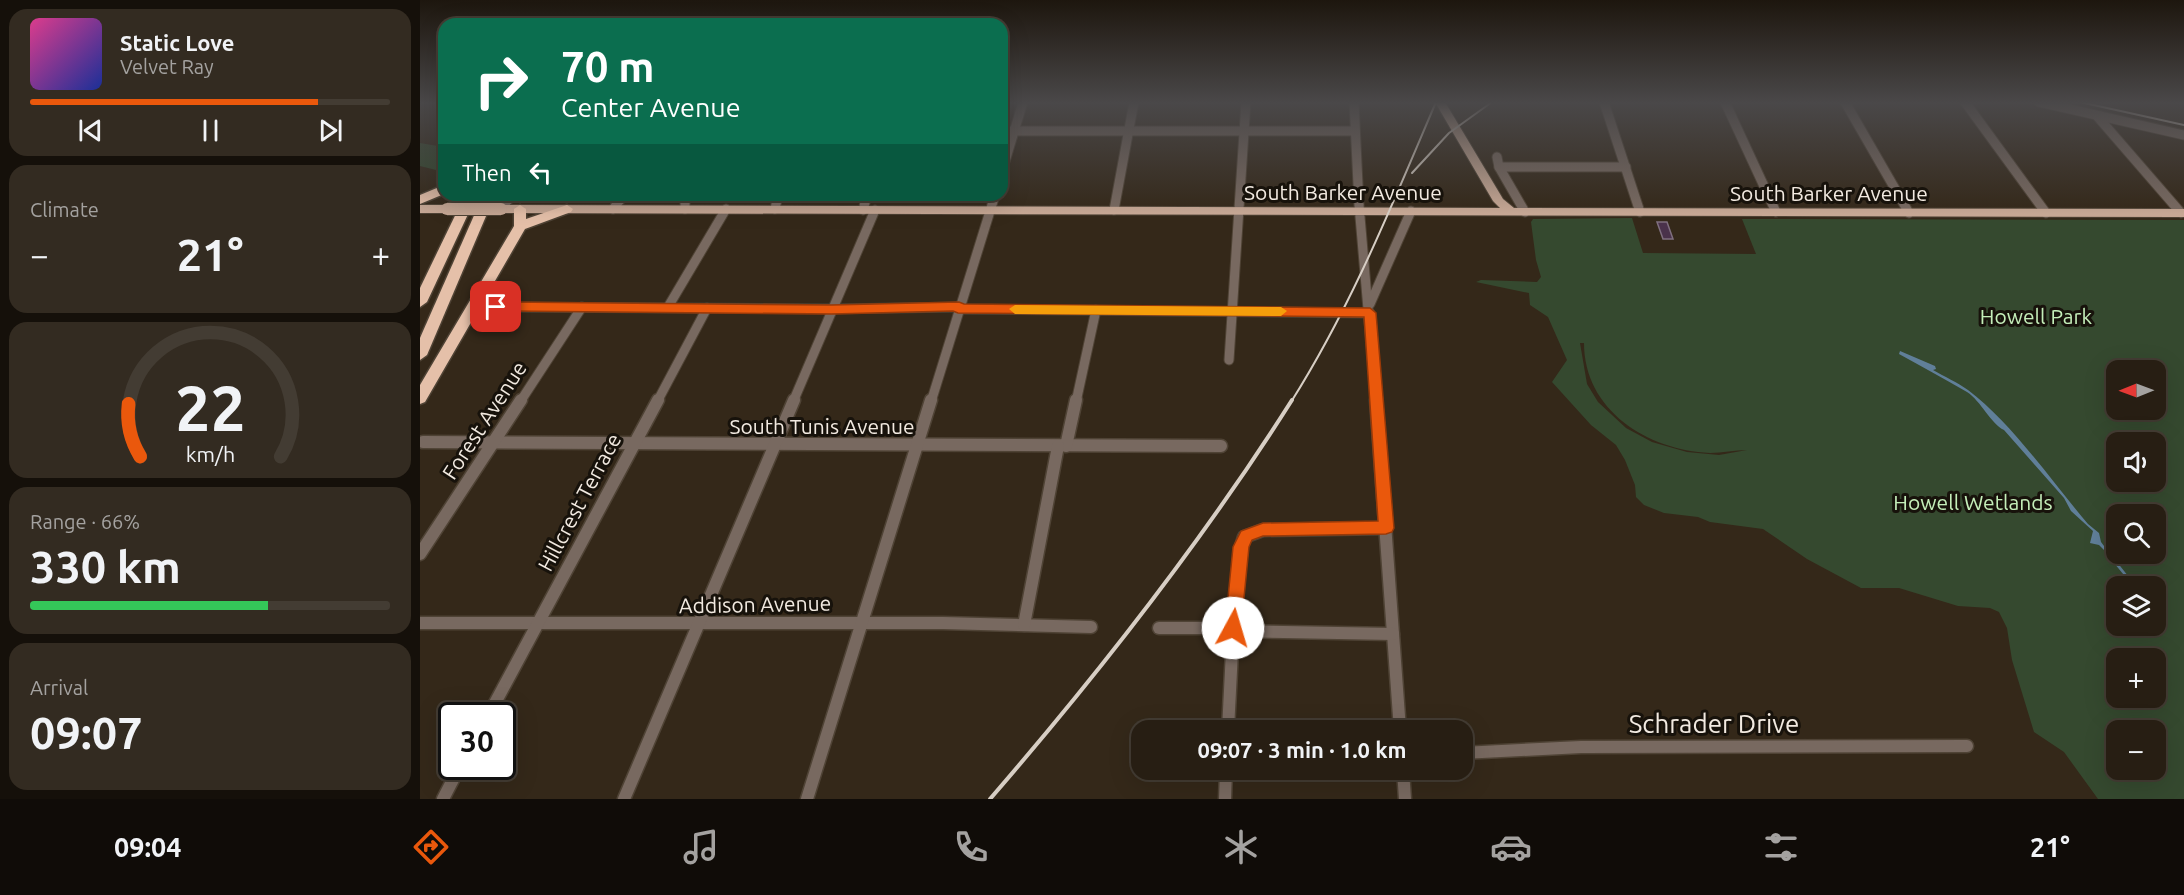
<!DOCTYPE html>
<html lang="en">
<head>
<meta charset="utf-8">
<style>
	body { margin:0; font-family:Ubuntu,sans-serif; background:#332b21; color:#f1f3f6; height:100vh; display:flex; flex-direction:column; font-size:22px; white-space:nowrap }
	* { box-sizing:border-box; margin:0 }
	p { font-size:20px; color:#a4a2a0 }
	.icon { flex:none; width:33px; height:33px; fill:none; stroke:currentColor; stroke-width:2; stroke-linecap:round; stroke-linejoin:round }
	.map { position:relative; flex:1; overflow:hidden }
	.side { display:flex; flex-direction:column; gap:9px; padding:9px; background:#15100a; width:420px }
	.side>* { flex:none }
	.hud { position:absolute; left:18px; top:18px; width:570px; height:183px; border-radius:18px; box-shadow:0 6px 24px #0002,0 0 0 2px #433c33; background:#0b6e4f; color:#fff; overflow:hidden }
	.needle { width:39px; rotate:269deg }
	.buttons { position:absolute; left:1686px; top:360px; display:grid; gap:12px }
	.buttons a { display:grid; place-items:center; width:60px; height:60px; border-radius:12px; background:#271e13; box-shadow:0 6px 24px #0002,0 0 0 2px #433c33; font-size:30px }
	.speed { position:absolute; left:18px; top:702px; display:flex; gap:12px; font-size:30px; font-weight:700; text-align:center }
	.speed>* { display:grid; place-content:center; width:78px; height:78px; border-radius:50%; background:#271e13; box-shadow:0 6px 24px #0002,0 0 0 2px #433c33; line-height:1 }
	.speed .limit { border:3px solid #111; border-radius:9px; background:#fff; color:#111 }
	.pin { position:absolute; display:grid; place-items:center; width:51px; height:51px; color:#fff; margin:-26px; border-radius:12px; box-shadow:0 3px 9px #0006 }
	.me { position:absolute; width:66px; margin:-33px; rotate:6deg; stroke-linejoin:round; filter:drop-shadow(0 0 4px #0008) }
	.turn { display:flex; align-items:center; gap:21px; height:126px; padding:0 24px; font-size:27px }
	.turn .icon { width:78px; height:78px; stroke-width:2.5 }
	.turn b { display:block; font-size:42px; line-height:51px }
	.then { display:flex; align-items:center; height:57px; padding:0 24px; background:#0003; gap:12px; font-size:22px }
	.big { font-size:45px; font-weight:700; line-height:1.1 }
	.side .widget { flex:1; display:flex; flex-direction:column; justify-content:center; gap:9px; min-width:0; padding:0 21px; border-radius:18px; background:#332b21 }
	.side .dial { align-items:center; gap:0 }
	.dial svg { height:156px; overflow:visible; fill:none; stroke:#433c33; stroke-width:7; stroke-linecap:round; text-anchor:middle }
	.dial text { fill:#f1f3f6; stroke:none }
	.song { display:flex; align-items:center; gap:18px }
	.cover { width:72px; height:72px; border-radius:9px; background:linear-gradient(135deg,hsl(330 70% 55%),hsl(230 70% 35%)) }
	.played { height:6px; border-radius:3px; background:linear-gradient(90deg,#ea580c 80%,#433c33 80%) }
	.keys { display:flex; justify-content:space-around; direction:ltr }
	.heat { display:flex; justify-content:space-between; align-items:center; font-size:33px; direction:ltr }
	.charge { height:9px; border-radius:4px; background:linear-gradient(90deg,#34c759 66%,#433c33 0) }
	.trip { position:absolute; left:711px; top:720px; width:342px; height:60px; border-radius:18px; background:#271e13; box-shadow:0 6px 24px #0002,0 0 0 2px #433c33; font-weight:700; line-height:60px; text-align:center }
	.menu { display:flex; height:96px; justify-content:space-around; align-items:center; background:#100c08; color:#a4a2a0 }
	.menu .icon { width:42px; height:42px }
	.menu .selected { color:#ea580c }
	.menu b { font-size:27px; color:#f1f3f6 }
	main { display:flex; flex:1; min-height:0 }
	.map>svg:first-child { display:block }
	.green { fill:#35492f; fill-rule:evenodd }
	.water { fill:#607f99 }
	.building { fill:#4a324b; stroke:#7f6f7f; stroke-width:1.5 }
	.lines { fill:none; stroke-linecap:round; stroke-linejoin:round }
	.minor-far1-casing { stroke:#4f4335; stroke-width:11 }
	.minor-casing { stroke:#4f4335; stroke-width:15 }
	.major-casing { stroke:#4f4335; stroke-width:2 }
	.highway-casing { stroke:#4f4335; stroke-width:3 }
	.minor-far1 { stroke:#786960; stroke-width:9 }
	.minor { stroke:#786960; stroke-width:12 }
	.major { fill:#c6a794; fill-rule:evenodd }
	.highway { fill:#e5c0a9; fill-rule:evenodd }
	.rail-far1 { stroke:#d7cec4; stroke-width:2 }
	.rail { stroke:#d7cec4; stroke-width:4 }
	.major-bridge-casing { stroke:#4f4335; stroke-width:14; stroke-linecap:butt }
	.major-bridge { stroke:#c6a794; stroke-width:12 }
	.route { fill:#ea580c; stroke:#983908; stroke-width:1.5 }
	.slow { fill:#f59e0b }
	.labels { text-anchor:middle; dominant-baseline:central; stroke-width:6; stroke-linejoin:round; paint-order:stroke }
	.street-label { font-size:21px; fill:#f2eae1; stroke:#17120b }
	.park-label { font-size:21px; fill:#c4eeb9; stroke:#17120b }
	.near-street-label { font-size:26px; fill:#f2eae1; stroke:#17120b }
</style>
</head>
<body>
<main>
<section class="side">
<div class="widget">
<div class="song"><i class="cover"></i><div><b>Static Love</b><p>Velvet Ray</p></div></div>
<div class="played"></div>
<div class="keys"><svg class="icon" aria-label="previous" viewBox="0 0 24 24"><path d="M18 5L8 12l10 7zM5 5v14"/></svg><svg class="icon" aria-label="pause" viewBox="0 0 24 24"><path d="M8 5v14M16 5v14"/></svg><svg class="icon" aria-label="next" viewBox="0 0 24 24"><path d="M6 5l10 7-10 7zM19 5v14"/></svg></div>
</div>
<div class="widget"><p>Climate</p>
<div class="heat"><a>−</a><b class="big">21°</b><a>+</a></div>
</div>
<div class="widget dial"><svg viewBox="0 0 100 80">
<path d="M14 69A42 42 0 1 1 86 69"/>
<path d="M14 69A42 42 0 0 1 8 42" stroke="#ea580c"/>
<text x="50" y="56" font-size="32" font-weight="700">22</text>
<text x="50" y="72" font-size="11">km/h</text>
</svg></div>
<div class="widget"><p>Range · 66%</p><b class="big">330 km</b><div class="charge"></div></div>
<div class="widget"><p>Arrival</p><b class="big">09:07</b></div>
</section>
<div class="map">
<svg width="1764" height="799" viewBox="0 0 1764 799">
	<rect width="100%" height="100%" fill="#342819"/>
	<!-- green -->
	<g class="green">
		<polygon points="0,143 24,147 24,172 0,166"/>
		<path d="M 1212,218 L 1223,253 L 1336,254 L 1322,219 L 1764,220 L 1764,799 L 1678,799 L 1644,752 L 1614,732 L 1592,660 L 1587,628 L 1579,612 L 1570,608 L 1538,606 L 1479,588 L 1441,588 L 1387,559 L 1343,529 L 1290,522 L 1278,517 L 1244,513 L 1224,505 L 1216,497 L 1215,485 L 1205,460 L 1196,445 L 1171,425 L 1132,382 L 1147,360 L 1128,317 L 1110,305 L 1109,293 L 1056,282 L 1061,280 L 1117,282 L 1121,277 L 1116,260 L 1111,222 L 1113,219 ZM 1160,343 L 1164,343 C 1164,410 1227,450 1290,453 C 1302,453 1315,450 1327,450 L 1299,455 L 1267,452 L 1232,442 L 1206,428 L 1178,402 L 1167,384 ZM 1696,370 L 1736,370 L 1736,410 L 1696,410 ZM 1696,442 L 1736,442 L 1736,482 L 1696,482 ZM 1696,514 L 1736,514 L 1736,554 L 1696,554 ZM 1696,586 L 1736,586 L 1736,626 L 1696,626 ZM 1696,658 L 1736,658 L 1736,698 L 1696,698 ZM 1696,730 L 1736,730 L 1736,770 L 1696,770 Z"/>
	</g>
	<!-- water -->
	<path class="water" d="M 1480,351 L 1515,366 L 1516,369 L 1513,370 C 1525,377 1537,382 1548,390 C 1591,422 1633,483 1668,524 L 1679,533 L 1681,542 L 1687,550 L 1694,551 L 1689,552 L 1716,586 L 1713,586 L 1694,563 L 1687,558 L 1687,553 L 1679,545 L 1670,543 L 1673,531 L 1651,511 L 1644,498 L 1584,430 C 1571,424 1561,401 1547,392 C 1525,379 1502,367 1479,354 Z"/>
	<!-- building -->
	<polygon class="building" points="1237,222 1247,222 1253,239 1243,239"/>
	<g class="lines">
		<!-- minor-far1 casing -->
		<g class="minor-far1-casing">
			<g id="minor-far1">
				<polyline points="934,102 939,205 956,402"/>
				<polyline points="1184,102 1220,212"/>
				<polyline points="1305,102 1356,212"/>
				<polyline points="1425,102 1489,213"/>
				<polyline points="1545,102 1626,213"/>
				<polyline points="1619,102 1764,135"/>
				<polyline points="1677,116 1761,213"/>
				<polyline points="582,131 935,131"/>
				<polyline points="1077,157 1079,167 1105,212"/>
				<polyline points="1079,167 1206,167"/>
				<polyline points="583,168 603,102"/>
				<polyline points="265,195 265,209"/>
				<polyline points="81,209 92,195"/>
				<polyline points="193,209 204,195"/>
				<polyline points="355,209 358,195"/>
				<polyline points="443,210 447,195"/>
				<polyline points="694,210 714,102"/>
				<polyline points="950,304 991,211"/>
				<polyline points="76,307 413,309 539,307"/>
				<polyline points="248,307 306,209"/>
				<polyline points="538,309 950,313"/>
				<polyline points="809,360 826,102"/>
				<polyline points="100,402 162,307"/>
				<polyline points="237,402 287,308"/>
				<polyline points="373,402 455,210"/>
				<polyline points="511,402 575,195"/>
				<polyline points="656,402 676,310"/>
			</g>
		</g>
		<!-- minor casing -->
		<g class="minor-casing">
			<g id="minor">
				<polyline points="956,400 980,730"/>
				<polyline points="3,442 801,446"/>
				<polyline points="646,446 656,400"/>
				<polyline points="0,554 101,400"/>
				<polyline points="0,623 523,623 671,627"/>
				<polyline points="604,625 638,446"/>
				<polyline points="739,628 813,628"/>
				<polyline points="813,631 973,634"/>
				<polyline points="68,716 238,400"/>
				<polyline points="808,730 813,631 821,547 824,537 843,530 966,528"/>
				<polyline points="1042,753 1161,747 1547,746"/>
				<polyline points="983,770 985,799"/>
				<polyline points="23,799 40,766"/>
				<polyline points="204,799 374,400"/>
				<polyline points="387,799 511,400"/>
				<polyline points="805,799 806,770"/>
			</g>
		</g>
		<!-- major casing -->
		<g class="major-casing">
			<g id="major">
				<polygon points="1015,102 1025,102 1083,199 1094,208 1764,209 1764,217 81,213 75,209 81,205 1080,208 1073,201"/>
				<polygon points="0,205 27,205 33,209 27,213 0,213"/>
			</g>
		</g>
		<!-- highway casing -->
		<g class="highway-casing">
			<g id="highway">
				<polygon points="24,185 24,194 0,204 0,195"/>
				<polygon points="45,195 57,195 7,302 0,307 0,288"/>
				<polygon points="63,195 75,195 7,355 0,360 0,338"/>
				<polygon points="100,205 106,209 106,219 147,205 153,209 151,212 105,229 5,402 0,404 0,385 94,226 94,209"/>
			</g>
		</g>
		<!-- minor-far1 -->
		<use href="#minor-far1" class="minor-far1"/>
		<!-- minor -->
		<use href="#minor" class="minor"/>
		<!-- major -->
		<use href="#major" class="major"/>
		<!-- highway -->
		<use href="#highway" class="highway"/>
		<!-- rail-far1 -->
		<g class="rail-far1">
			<polyline points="1660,102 1764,125"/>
			<polyline points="992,173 1029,133 1072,102"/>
			<path d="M 871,402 C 931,307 972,205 1016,102"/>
		</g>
		<!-- rail -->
		<path class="rail" d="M 570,799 C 680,672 782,542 872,400"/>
		<!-- major-bridge casing -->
		<g class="major-bridge-casing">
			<polyline id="major-bridge" points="27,209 81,209"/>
		</g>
		<!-- major-bridge -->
		<use href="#major-bridge" class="major-bridge"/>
	</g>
	<!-- sky -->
	<linearGradient id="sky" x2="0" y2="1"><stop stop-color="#1d160e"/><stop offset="0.48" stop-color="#4a4849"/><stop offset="1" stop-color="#4a4849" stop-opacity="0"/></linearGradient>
	<rect width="1764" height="214" fill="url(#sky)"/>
	<!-- route -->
	<polygon class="route" points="76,302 412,305 539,302 544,304 950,308 956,313 974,528 972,532 966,534 843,536 832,540 829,547 821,628 819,633 813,635 808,633 805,628 813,547 821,531 843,523 958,521 944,317 538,313 533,311 412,314 76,311 70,307"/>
	<!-- slow -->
	<polygon class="slow" points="595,305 861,307 867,311 861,316 595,314 589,309"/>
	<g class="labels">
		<!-- street labels -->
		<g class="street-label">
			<text x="923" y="192">South Barker Avenue</text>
			<text x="1409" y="193">South Barker Avenue</text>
			<text transform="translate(64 420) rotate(-57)">Forest Avenue</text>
			<text x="402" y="426">South Tunis Avenue</text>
			<text transform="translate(159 502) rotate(-62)">Hillcrest Terrace</text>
			<text transform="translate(335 604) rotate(-1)">Addison Avenue</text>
		</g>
		<!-- park labels -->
		<g class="park-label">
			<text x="1616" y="316">Howell Park</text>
			<text x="1553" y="502">Howell Wetlands</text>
		</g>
		<!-- near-street labels -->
		<g class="near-street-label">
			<text x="1294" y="723">Schrader Drive</text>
		</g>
	</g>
</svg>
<div class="buttons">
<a><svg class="needle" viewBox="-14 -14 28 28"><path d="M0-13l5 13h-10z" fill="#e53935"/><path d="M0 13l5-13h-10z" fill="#a4a2a0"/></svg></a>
<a><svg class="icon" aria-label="sound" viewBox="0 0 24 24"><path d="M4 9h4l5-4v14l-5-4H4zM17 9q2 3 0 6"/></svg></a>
<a><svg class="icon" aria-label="search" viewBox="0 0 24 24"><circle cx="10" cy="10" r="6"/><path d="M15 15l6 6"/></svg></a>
<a><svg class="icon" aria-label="layers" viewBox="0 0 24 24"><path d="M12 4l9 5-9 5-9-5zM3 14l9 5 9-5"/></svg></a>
<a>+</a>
<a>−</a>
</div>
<div class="speed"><div class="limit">30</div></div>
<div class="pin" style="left:76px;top:307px;background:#d93025"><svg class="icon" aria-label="arrive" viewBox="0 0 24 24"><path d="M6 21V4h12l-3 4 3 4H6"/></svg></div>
<svg class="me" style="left:813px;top:628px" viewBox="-20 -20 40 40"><circle r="19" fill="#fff"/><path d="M0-13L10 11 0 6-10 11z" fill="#ea580c"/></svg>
<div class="trip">09:07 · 3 min · 1.0 km</div>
<div class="hud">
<div class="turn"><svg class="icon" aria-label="right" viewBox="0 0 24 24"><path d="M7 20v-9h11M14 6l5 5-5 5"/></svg><div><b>70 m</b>Center Avenue</div></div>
<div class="then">Then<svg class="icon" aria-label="left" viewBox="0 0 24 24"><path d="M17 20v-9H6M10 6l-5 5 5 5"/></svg></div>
</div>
</div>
</main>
<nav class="menu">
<b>09:04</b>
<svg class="icon selected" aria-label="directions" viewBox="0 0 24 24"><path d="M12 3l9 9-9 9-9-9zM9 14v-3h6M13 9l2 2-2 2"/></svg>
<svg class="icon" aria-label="music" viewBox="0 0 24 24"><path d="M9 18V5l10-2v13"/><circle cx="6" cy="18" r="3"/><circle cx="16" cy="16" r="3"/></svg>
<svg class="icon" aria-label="phone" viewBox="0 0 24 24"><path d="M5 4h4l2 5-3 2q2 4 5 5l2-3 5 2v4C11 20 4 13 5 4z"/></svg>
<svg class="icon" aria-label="climate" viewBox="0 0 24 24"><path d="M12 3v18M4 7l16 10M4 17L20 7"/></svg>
<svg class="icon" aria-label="car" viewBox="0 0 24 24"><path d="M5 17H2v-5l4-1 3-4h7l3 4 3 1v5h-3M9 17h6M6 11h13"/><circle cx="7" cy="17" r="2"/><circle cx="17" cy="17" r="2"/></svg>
<svg class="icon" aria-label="filters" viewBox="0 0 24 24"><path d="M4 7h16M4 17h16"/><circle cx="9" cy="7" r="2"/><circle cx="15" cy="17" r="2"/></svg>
<b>21°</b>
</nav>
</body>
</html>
